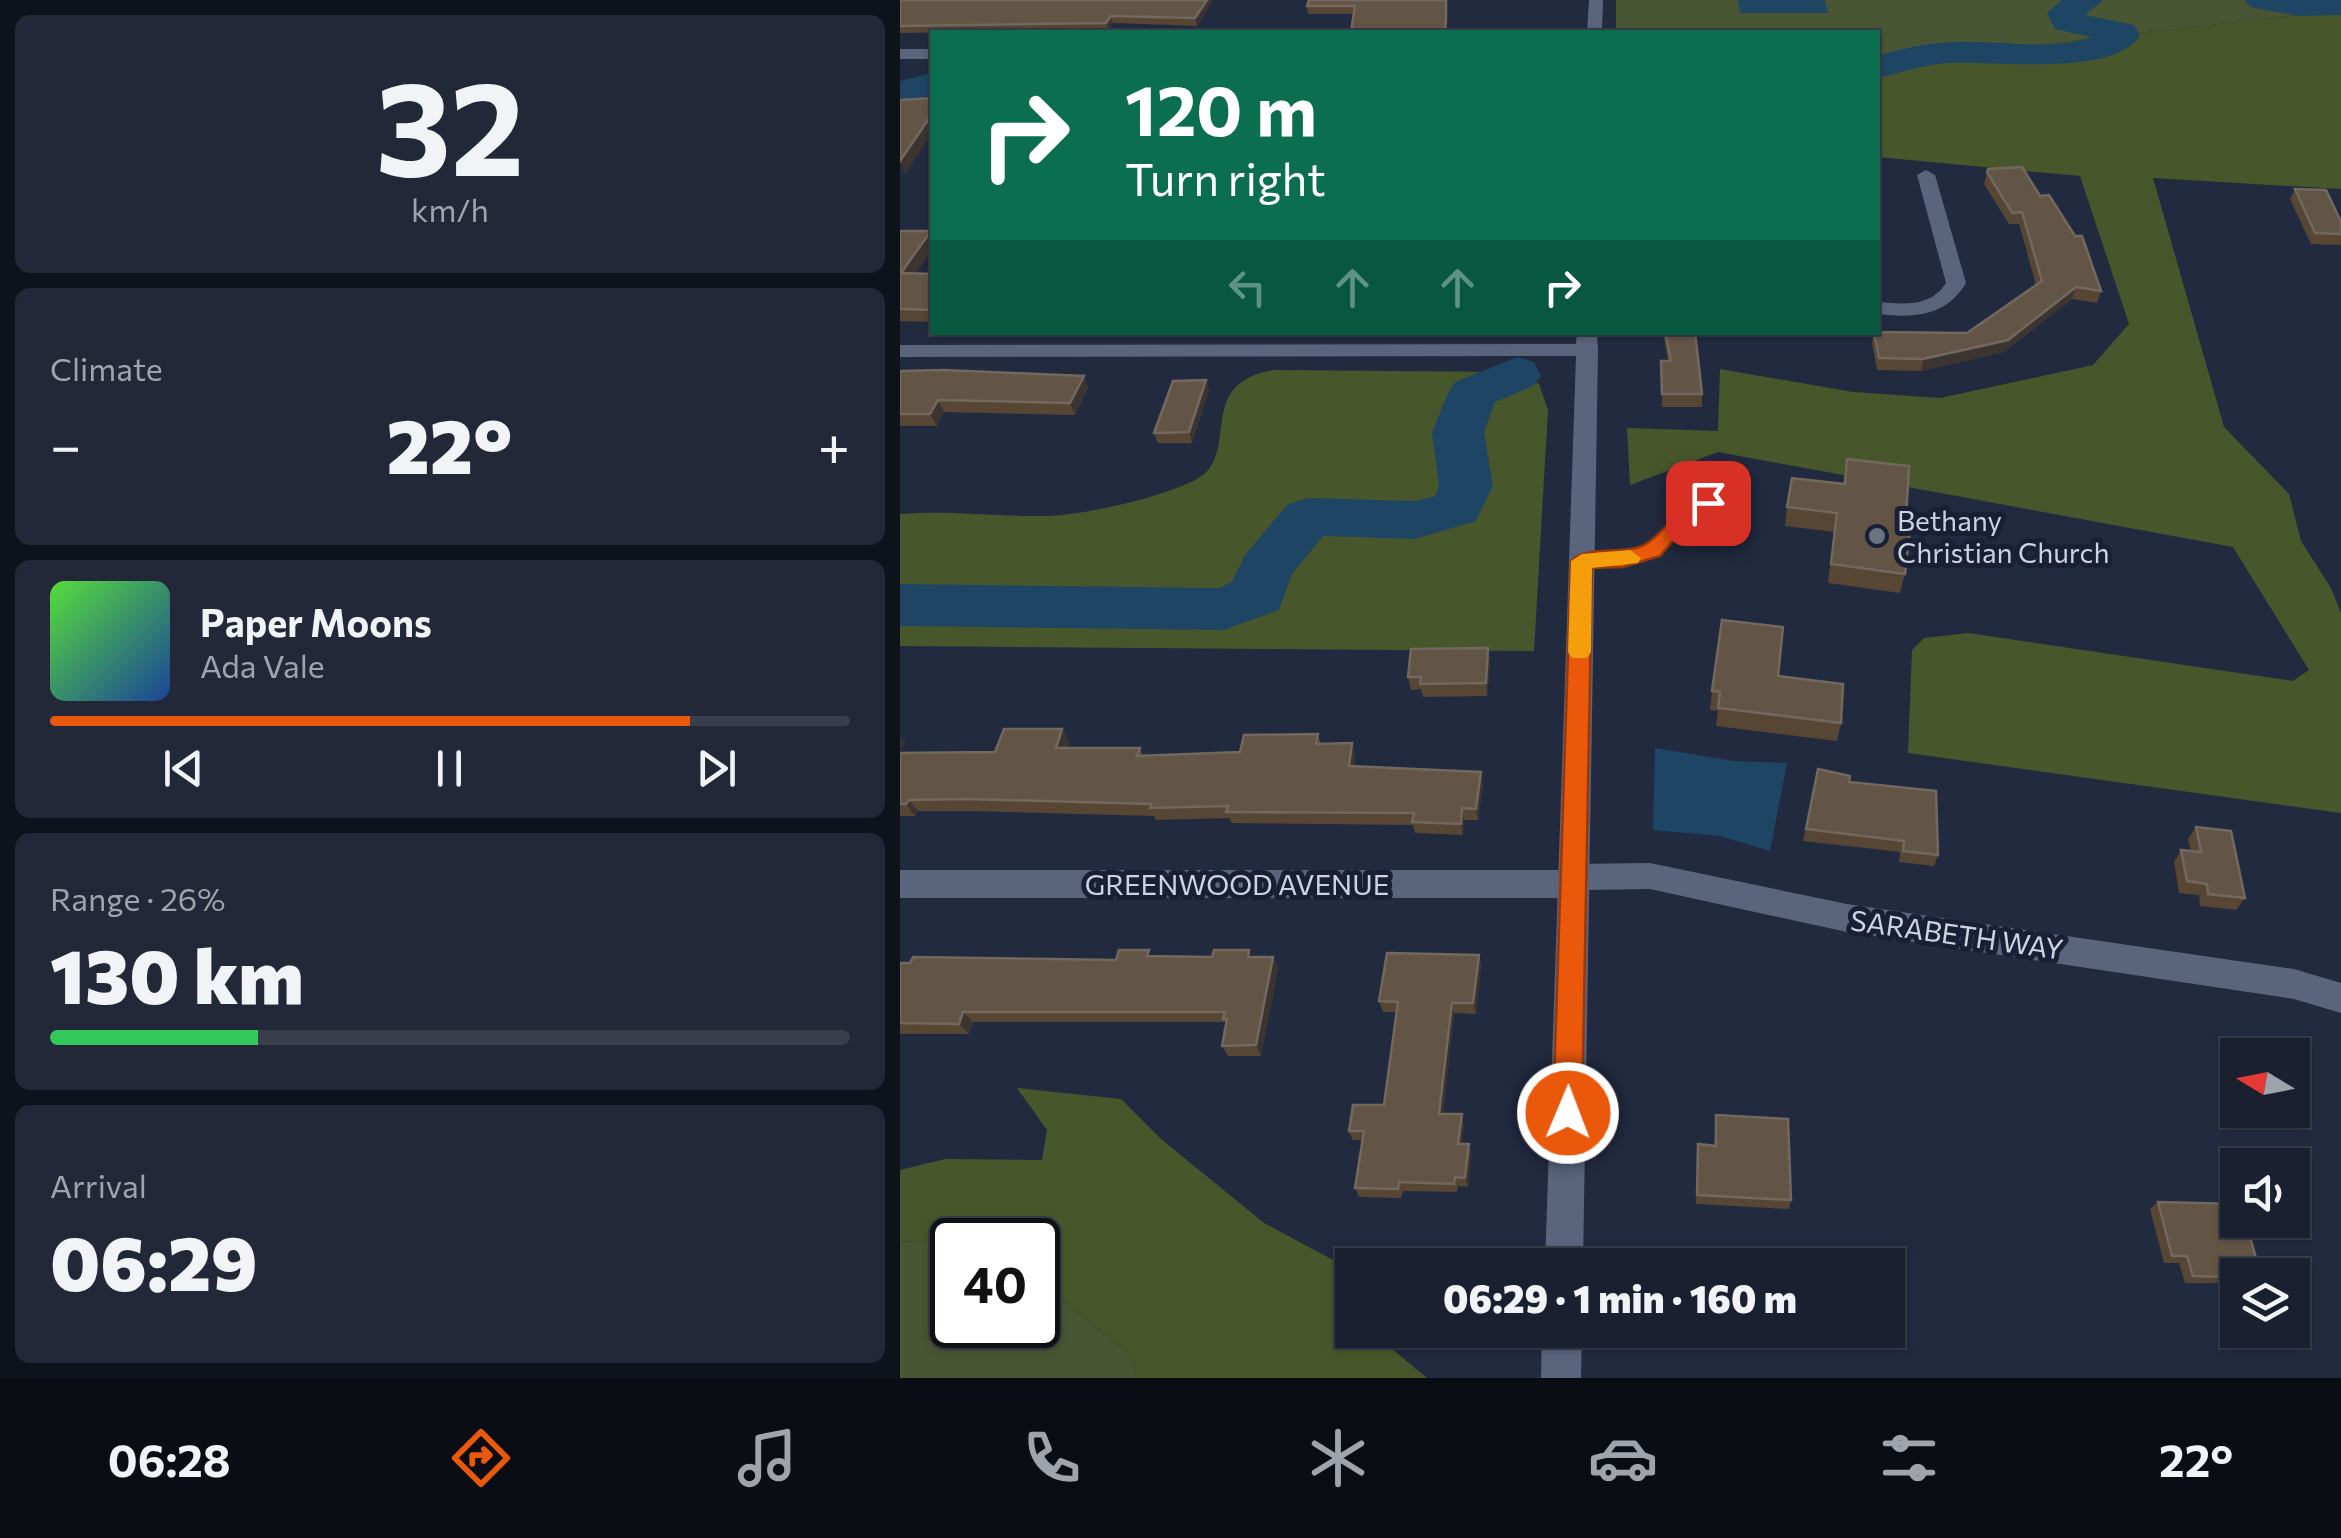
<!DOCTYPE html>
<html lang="en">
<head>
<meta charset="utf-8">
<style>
	body { margin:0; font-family:Commissioner,sans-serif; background:#232838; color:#f1f3f6; height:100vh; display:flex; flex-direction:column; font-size:38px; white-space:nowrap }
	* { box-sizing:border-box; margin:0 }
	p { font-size:32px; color:#9fa3ab }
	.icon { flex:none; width:55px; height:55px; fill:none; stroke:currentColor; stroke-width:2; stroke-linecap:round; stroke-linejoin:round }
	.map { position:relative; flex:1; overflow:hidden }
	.side { display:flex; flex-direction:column; gap:15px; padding:15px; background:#0e121a; width:900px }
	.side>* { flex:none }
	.top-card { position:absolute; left:30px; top:30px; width:950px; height:305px; border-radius:0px; box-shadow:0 2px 8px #0004,0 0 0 2px #383e4c; background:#0b6e4f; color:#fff; overflow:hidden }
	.needle { width:65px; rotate:280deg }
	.buttons { position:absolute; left:1320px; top:1038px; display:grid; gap:20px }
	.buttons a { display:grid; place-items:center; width:90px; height:90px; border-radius:0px; background:#1a2030; box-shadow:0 2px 8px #0004,0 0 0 2px #383e4c; font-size:50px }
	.speed { position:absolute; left:30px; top:1218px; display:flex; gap:20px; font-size:50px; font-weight:700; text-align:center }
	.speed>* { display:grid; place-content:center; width:130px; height:130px; border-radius:50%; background:#1a2030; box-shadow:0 2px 8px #0004,0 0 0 2px #383e4c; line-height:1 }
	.speed .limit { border:5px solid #111; border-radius:15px; background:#fff; color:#111 }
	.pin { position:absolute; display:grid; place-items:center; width:85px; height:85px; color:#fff; margin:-42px; border-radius:20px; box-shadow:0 5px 15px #0006 }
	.me { position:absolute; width:110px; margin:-55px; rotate:1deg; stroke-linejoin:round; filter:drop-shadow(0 0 8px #0008) }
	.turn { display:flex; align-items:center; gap:35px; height:210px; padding:0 30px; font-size:45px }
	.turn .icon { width:130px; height:130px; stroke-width:2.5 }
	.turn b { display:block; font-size:70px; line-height:85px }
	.lanes { display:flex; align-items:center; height:95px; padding:0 30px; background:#0003; justify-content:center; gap:50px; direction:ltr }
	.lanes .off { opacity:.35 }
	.big { font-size:75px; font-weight:800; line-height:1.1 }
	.side .widget { flex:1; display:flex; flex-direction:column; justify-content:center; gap:15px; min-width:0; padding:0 35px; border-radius:15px; background:#232838 }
	.side .dial { align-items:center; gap:0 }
	.dial b { font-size:130px; line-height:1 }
	.song { display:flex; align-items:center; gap:30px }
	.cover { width:120px; height:120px; border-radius:15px; background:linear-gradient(135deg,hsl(110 70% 55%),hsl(220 70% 35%)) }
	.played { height:10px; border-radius:5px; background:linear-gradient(90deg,#ea580c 80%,#383e4c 80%) }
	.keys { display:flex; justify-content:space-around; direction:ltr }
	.heat { display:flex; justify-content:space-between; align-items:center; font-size:55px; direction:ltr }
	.charge { height:15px; border-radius:8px; background:linear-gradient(90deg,#34c759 26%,#383e4c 0) }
	.trip { position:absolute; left:435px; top:1248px; width:570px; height:100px; border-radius:0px; background:#1a2030; box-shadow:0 2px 8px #0004,0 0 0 2px #383e4c; font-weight:800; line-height:100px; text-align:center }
	.menu { display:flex; height:160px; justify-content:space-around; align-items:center; background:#0a0d13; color:#9fa3ab }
	.menu .icon { width:70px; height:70px }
	.menu .active { color:#ea580c }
	.menu b { font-size:45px; color:#f1f3f6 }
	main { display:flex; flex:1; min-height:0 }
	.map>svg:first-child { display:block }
	.green { fill:#495633 }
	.forest { fill:#48572b }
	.water { fill:#1f4564 }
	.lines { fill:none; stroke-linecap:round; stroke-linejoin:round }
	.river { fill:#1f4564; fill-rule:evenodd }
	.service { fill:#5a647d; fill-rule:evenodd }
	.minor { fill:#5a647d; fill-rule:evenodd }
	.tertiary { fill:#5a647d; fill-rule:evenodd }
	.wall { fill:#564633 }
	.shaded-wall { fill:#3c3430 }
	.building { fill:#635546; stroke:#73685e; stroke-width:2.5 }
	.route { fill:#ea580c; stroke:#983908; stroke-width:2.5 }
	.slow { fill:#f59e0b }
	.worship-dot { fill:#6b7280; stroke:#192035; stroke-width:4 }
	.labels { text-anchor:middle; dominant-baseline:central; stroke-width:10; stroke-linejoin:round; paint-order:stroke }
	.poi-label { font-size:28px; fill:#ccd2e0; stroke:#192035; text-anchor:start }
	.street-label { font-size:28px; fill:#ccd2e0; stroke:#192035 }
</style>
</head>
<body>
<main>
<section class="side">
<div class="widget dial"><b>32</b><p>km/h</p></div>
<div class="widget"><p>Climate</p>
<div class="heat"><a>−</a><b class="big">22°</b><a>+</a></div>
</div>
<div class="widget">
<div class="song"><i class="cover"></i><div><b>Paper Moons</b><p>Ada Vale</p></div></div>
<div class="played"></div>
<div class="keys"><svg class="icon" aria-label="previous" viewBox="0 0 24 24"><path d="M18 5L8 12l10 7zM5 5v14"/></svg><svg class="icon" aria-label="pause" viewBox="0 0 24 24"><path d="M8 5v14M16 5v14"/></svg><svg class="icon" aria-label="next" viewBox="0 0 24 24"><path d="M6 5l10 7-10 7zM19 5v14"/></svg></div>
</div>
<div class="widget"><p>Range · 26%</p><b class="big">130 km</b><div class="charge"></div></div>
<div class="widget"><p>Arrival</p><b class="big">06:29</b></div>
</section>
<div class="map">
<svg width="1441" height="1378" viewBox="0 0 1441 1378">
	<rect width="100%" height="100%" fill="#222a40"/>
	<!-- green -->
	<g class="green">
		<polygon points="716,0 1441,0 1441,10 978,63 978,32 716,32"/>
		<polygon points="0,1241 52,1245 52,1325 138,1325 138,1281 233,1357 235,1378 0,1378"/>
	</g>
	<!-- forest -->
	<g class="forest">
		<polygon points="1441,10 1441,189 1253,178 1324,427 1389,494 1401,541 1431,588 1441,613 1441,813 1008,753 1012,650 1024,638 1068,633 1393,681 1409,670 1333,547 818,452 730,485 727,428 818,431 820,369 953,392 1040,398 1193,365 1229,324 1180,176 978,157 978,63"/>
		<path d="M 373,370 L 613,372 L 639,384 L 648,410 L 634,651 L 0,646 L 0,514 C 49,510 98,517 147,516 C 184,515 264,497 297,479 C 342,454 293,384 373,370 Z"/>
		<polygon points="117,1088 221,1099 261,1139 364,1223 452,1270 452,1330 484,1330 492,1349 527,1378 235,1378 233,1357 138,1281 138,1240 52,1240 52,1245 0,1241 0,1170 45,1159 142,1160 147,1130"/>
	</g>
	<!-- water -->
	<g class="water">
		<polygon points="838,0 925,0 928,13 840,13"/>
		<polygon points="755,748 834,761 887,763 870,851 820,836 753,830"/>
	</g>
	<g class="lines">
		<!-- river -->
		<g class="river">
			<path d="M 1162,0 L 1203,0 L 1185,15 L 1234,25 L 1240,36 C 1211,78 1092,60 1046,63 C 1022,65 1001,73 978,78 L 978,56 C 1009,46 1039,41 1072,42 C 1112,42 1154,50 1192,37 L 1155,29 L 1147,13 Z"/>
			<polygon points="1345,0 1441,0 1441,15 1399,16 1350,7"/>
			<polygon points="32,73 32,95 0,103 0,81"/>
			<polygon points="617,357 634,362 641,376 633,386 595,402 584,432 593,486 576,521 515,539 423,536 392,574 379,610 324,630 0,626 0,584 319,588 332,582 345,555 388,504 408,498 515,501 535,496 539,486 532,432 548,393 555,382"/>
		</g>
		<!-- service -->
		<polygon class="service" points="808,499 813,500 815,503 813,506 785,523 758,553 723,565 682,566 675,561 682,556 722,555 748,547 775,517"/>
		<!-- minor -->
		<g class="minor">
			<rect x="0" y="49" width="32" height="10"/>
			<path d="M 1026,170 L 1035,175 L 1066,283 C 1046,317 1013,318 978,314 L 978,302 C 1003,304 1030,308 1046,283 L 1017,175 Z"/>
			<polygon points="750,863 947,904 1394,969 1441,983 1441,1013 1394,999 947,932 750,889 686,890 673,898 0,898 0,870 662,870 674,864"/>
		</g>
		<!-- tertiary -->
		<g class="tertiary">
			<polygon points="689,0 703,0 702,32 687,32"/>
			<polygon points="677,332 697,332 698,350 683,1265 645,1265 676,356 0,357 0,345 676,344"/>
			<polygon points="642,1330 682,1330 681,1378 641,1378"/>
		</g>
	</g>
	<!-- wall -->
	<g class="wall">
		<polygon points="0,0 313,0 297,26 213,23 209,30 0,33"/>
		<polygon points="547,0 547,29 454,14 408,14 407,6"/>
		<polygon points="1088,169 1201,291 1197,303 1172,299 1104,352 1021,371 977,370 972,343 974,332 1067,333 1136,285 1119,224 1109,224 1084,184"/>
		<polygon points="1395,189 1441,222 1441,245 1411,244 1390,199"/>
		<polygon points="0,231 32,235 32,249 15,274 32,274 32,322 0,321"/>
		<polygon points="763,332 795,332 802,394 802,407 762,407 761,361 768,361"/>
		<polygon points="0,371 184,376 188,388 175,415 44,412 37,426 0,426"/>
		<polygon points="306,380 309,390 292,443 258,443 254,433"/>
		<polygon points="947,459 1006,518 1005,574 1000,593 928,583 934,532 885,526 887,507 943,484"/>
		<polygon points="588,648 590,661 587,696 523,697 521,689 511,690 508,677"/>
		<polygon points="878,676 941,723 937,741 816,726 818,711 810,710 812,691"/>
		<polygon points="162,729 169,741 167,748 240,748 243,755 340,752 418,734 421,744 452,743 455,756 454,766 583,784 578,820 564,820 563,835 515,833 513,825 332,823 329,818 256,820 254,816 74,811 18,811 15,816 0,816 0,753 95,752"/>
		<polygon points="918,769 1038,855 1034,866 999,862 1000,852 903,841"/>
		<polygon points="1296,827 1345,898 1336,910 1300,906 1299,895 1279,893 1274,862 1281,850 1291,851 1288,839"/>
		<polygon points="579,955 581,966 576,1014 554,1013 543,1114 564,1124 562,1144 569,1144 571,1154 568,1187 558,1186 557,1192 503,1191 501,1198 459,1197 455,1188 463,1140 453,1140 449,1131 484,1105 496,1012 483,1012 479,1001"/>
		<polygon points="253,956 373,957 378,968 361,1056 328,1056 322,1046 326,1025 325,1022 73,1022 69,1034 0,1034 0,963 216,960"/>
		<polygon points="816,1115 891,1200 889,1209 796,1204 798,1144 814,1145"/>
		<polygon points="1258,1202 1338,1275 1338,1330 1380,1330 1384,1342 1374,1348 1338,1346 1322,1283 1285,1283 1279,1263 1264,1263 1250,1209"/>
	</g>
	<!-- shaded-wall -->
	<g class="shaded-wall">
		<polygon points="307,0 313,0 297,26 295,18"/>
		<polygon points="211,16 213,23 209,30 206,23"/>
		<polygon points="32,114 32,133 5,175 0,161"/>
		<polygon points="31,231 32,235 32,249 7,286 1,273"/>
		<polygon points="1176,287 1172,299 1104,352 1021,371 1023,359"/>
		<polygon points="184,376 188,388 175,415 170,403"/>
		<polygon points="306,380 309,390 292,443 289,432"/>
		<polygon points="38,400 44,412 37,426 30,414"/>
		<polygon points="588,648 590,661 587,696 586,683"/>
		<polygon points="162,729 169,741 163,760 156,748"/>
		<polygon points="0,735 5,742 0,751"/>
		<polygon points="452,743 455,756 452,777 449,766"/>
		<polygon points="581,772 583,784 578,820 576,809"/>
		<polygon points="9,800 18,811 15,816 6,804"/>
		<polygon points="562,808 564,820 563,835 561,824"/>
		<polygon points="579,955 581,966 576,1014 573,1003"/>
		<polygon points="373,957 378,968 361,1056 356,1045"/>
		<polygon points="552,1003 554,1013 542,1123 539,1114"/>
		<polygon points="63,1012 73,1022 69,1034 59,1024"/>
		<polygon points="562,1114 564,1124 561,1153 558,1144"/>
		<polygon points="569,1144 571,1154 568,1187 565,1178"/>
	</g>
	<!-- building -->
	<g class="building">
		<polygon points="0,0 307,0 295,18 211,16 206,23 0,26"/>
		<polygon points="409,0 546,0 546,21 544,32 451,32 455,6 407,6"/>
		<polygon points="32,98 32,114 0,161 0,100"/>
		<polygon points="1122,167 1140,196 1149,195 1175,236 1182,236 1201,291 1176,287 1108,340 1023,359 979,358 974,332 1067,333 1142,281 1122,212 1112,213 1087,172 1088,169"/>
		<polygon points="1395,189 1426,190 1441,222 1441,234 1415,233"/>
		<polygon points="0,231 31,231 1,273 32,274 32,310 0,309"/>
		<polygon points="765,332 795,332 802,394 762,394 761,361 771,361"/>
		<polygon points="44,370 184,376 170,403 38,400 30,414 0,414 0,371"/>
		<polygon points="306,380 289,432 254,433 273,381"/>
		<polygon points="947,459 1009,466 1006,518 1011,519 1005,574 931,564 937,513 887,507 892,478 945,484"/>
		<polygon points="822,620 883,627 878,676 943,684 941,723 818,708 820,692 812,691"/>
		<polygon points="588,648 586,683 520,684 521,677 508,677 511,649"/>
		<polygon points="104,729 162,729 156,748 240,748 237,756 340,752 344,735 418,734 416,744 452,743 449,766 581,772 576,809 562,808 561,824 512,822 514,813 326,812 328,806 250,808 251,804 66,799 9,800 6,804 0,804 0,753 95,752"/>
		<polygon points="918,769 950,776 949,782 1036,791 1038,855 1003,851 1004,841 906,829"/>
		<polygon points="1296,827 1331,831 1345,898 1308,894 1307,884 1287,881 1281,850 1301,852"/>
		<polygon points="219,950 249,950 247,956 312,957 314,950 349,950 348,957 373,957 356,1045 322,1046 327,1019 323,1019 325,1012 63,1012 59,1024 0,1023 0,963 10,963 13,957 216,960"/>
		<polygon points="487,953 579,955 573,1003 552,1003 539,1114 562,1114 558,1144 569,1144 565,1178 555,1177 554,1184 499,1182 498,1189 455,1188 464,1131 449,1131 453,1105 484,1105 498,1002 479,1001"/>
		<polygon points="816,1115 888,1119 891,1200 797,1195 798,1144 816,1146"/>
		<polygon points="1258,1202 1338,1204 1338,1220 1345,1220 1361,1275 1338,1275 1338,1301 1331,1277 1293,1276 1287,1256 1272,1256"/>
		<polygon points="1345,1330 1380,1330 1384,1342 1348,1340"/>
	</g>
	<!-- route -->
	<path class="route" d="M 808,496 L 818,503 L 815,508 L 787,525 L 760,556 L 723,567 L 692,568 L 682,1113 L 678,1123 L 668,1127 L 657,1123 L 653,1113 L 671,561 C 684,546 720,554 739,547 C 761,540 774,507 808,496 Z"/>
	<!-- slow -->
	<polygon class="slow" points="730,550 741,558 738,563 692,568 691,652 687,658 672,658 668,652 671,561 682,554"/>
	<!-- markers -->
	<circle class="worship-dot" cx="977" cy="536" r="10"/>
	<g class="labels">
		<!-- poi labels -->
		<g class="poi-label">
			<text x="997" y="520">Bethany<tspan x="997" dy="32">Christian Church</tspan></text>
		</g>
		<!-- street labels -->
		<g class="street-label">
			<text x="337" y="884">GREENWOOD AVENUE</text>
			<text transform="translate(1057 934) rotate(8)">SARABETH WAY</text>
		</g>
	</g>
</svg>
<div class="buttons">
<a><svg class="needle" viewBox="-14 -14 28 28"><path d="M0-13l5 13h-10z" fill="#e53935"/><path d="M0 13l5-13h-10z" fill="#9fa3ab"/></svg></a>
<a><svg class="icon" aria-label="sound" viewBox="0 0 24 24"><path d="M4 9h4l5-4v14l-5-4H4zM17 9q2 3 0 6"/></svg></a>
<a><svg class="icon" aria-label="layers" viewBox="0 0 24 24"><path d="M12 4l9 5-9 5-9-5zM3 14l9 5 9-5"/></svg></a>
</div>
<div class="speed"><div class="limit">40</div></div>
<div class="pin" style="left:808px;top:503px;background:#d93025"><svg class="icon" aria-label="arrive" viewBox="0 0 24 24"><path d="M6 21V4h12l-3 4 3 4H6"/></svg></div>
<svg class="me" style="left:668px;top:1113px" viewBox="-20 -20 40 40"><circle r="17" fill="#ea580c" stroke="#fff" stroke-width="3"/><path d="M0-11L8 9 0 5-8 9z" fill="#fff"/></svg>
<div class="trip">06:29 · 1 min · 160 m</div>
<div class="top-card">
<div class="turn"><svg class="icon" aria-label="right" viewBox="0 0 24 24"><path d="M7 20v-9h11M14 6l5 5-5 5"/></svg><div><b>120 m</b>Turn right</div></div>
<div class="lanes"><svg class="icon off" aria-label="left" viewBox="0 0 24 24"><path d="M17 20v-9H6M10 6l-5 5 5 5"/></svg><svg class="icon off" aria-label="ahead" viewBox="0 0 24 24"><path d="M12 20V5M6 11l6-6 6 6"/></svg><svg class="icon off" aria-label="ahead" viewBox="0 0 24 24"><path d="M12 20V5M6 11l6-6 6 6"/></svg><svg class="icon" aria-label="right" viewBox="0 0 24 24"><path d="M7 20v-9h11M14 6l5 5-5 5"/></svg></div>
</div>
</div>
</main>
<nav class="menu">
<b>06:28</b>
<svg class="icon active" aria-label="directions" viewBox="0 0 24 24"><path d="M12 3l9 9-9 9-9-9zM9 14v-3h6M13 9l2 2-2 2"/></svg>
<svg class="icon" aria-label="music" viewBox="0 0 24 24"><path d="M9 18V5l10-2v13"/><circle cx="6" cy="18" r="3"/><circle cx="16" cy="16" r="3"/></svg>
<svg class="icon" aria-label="phone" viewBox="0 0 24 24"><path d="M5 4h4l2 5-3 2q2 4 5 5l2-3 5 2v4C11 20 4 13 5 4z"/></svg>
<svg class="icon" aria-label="climate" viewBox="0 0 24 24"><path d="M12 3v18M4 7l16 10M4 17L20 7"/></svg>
<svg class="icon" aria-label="car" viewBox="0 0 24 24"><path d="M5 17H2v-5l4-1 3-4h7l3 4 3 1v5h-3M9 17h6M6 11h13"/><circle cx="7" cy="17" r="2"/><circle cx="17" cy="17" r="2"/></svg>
<svg class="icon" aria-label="filters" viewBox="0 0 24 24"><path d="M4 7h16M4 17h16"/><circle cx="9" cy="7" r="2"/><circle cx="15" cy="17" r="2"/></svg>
<b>22°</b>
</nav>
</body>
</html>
